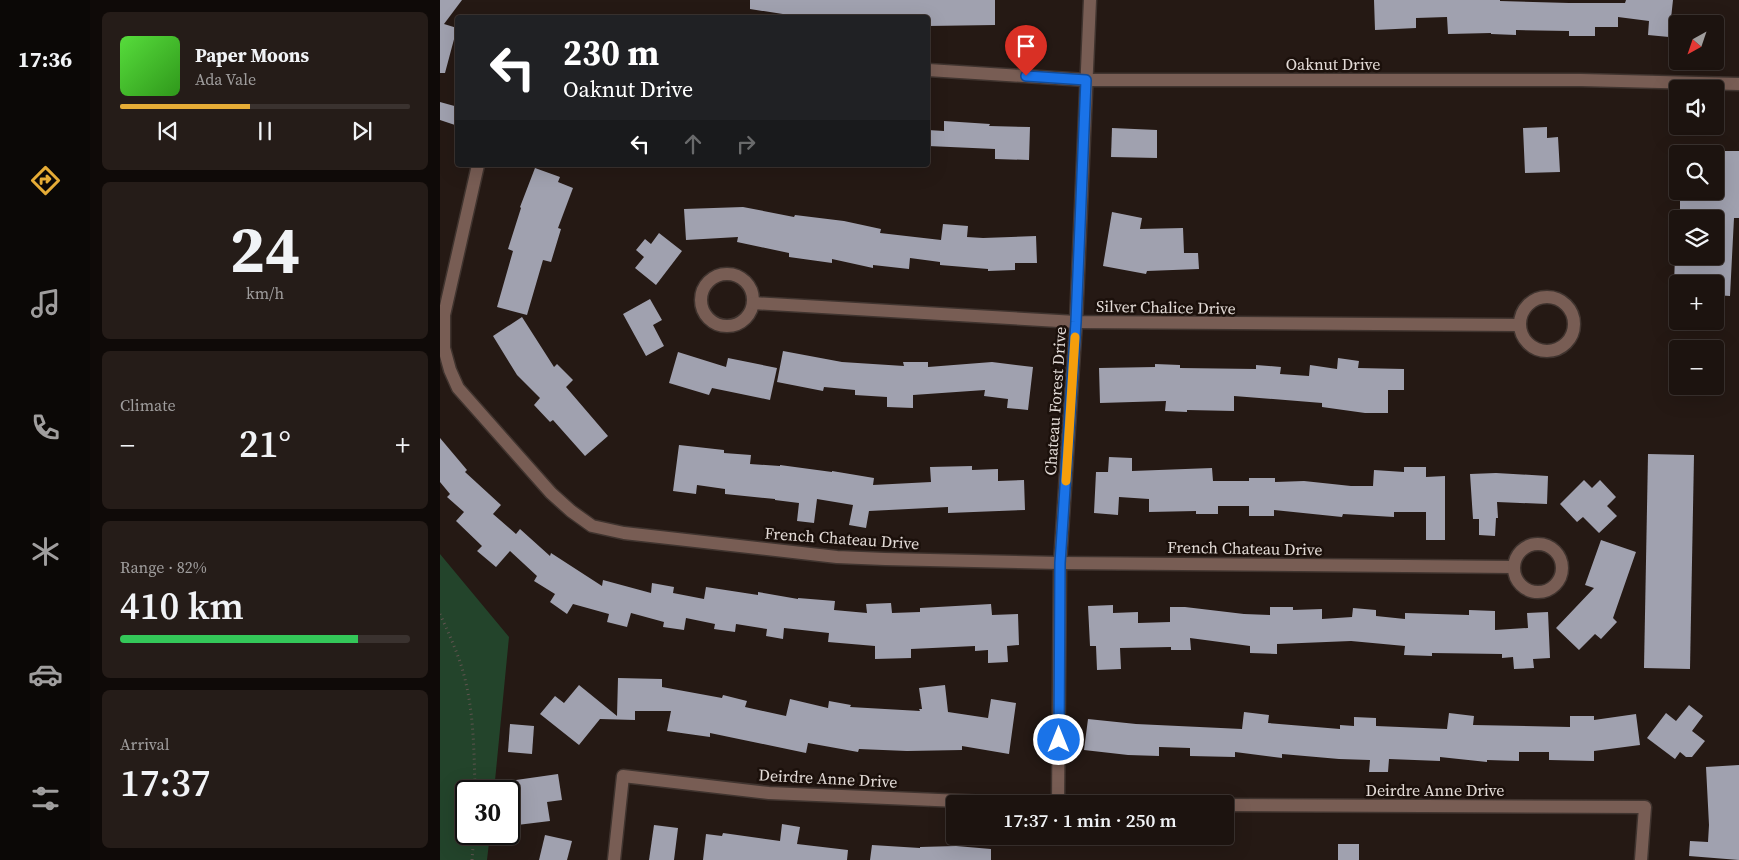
<!DOCTYPE html>
<html lang="en">
<head>
<meta charset="utf-8">
<style>
	body { margin:0; font-family:"Source Serif 4",serif; background:#251c18; color:#f1f3f6; height:100vh; display:flex; flex-direction:column; font-size:19px; white-space:nowrap }
	* { box-sizing:border-box; margin:0 }
	p { font-size:16px; color:#a09e9e }
	.icon { flex:none; width:28px; height:28px; fill:none; stroke:currentColor; stroke-width:2; stroke-linecap:round; stroke-linejoin:round }
	.map { position:relative; flex:1; overflow:hidden }
	.side { display:flex; flex-direction:column; gap:12px; padding:12px; background:#0f0a08; width:350px }
	.side>* { flex:none }
	.guide { position:absolute; left:15px; top:15px; width:475px; height:152px; border-radius:5px; box-shadow:0 5px 20px #0002,0 0 0 1px #3a322f; background:#202124; color:#fff; overflow:hidden }
	.needle { width:32px; rotate:220deg }
	.controls { position:absolute; left:1229px; top:15px; display:grid; gap:10px }
	.controls a { display:grid; place-items:center; width:55px; height:55px; border-radius:5px; background:#1c130f; box-shadow:0 5px 20px #0002,0 0 0 1px #3a322f; font-size:25px }
	.speed { position:absolute; left:15px; top:780px; display:flex; gap:10px; font-size:25px; font-weight:700; text-align:center }
	.speed>* { display:grid; place-content:center; width:65px; height:65px; border-radius:50%; background:#1c130f; box-shadow:0 5px 20px #0002,0 0 0 1px #3a322f; line-height:1 }
	.speed .limit { border:2px solid #111; border-radius:8px; background:#fff; color:#111 }
	.pin { position:absolute; display:grid; place-items:center; width:42px; height:42px; color:#fff; margin:-51px -21px; border-radius:50% 50% 50% 0; rotate:-45deg; box-shadow:0 0 5px #0007 }
	.pin .icon { rotate:45deg }
	.me { position:absolute; width:55px; margin:-28px; rotate:0deg; stroke-linejoin:round; filter:drop-shadow(0 0 4px #0008) }
	.turn { display:flex; align-items:center; gap:18px; height:105px; padding:0 25px; font-size:22px }
	.turn .icon { width:65px; height:65px; stroke-width:2.5 }
	.turn b { display:block; font-size:35px; line-height:42px }
	.lanes { display:flex; align-items:center; height:48px; padding:0 25px; background:#0003; justify-content:center; gap:25px; direction:ltr }
	.lanes .off { opacity:.35 }
	.big { font-size:38px; font-weight:600; line-height:1.1 }
	.side .widget { flex:1; display:flex; flex-direction:column; justify-content:center; gap:8px; min-width:0; padding:0 18px; border-radius:8px; background:#251c18 }
	.side .dial { align-items:center; gap:0 }
	.dial b { font-size:65px; line-height:1 }
	.song { display:flex; align-items:center; gap:15px }
	.cover { width:60px; height:60px; border-radius:8px; background:linear-gradient(135deg,hsl(110 70% 55%),hsl(110 70% 35%)) }
	.played { height:5px; border-radius:2px; background:linear-gradient(90deg,#e6ac36 45%,#3a322f 45%) }
	.keys { display:flex; justify-content:space-around; direction:ltr }
	.heat { display:flex; justify-content:space-between; align-items:center; font-size:28px; direction:ltr }
	.charge { height:8px; border-radius:4px; background:linear-gradient(90deg,#34c759 82%,#3a322f 0) }
	.trip { position:absolute; left:506px; top:795px; width:288px; height:50px; border-radius:5px; background:#1c130f; box-shadow:0 5px 20px #0002,0 0 0 1px #3a322f; font-weight:600; line-height:50px; text-align:center }
	main { display:flex; flex:1; min-height:0 }
	.menu { display:flex; flex-direction:column; width:90px; justify-content:space-around; align-items:center; background:#0b0806; color:#a09e9e }
	.menu .icon { width:35px; height:35px }
	.menu .on { color:#e6ac36 }
	.menu b { font-size:22px; color:#f1f3f6 }
	.map>svg:first-child { display:block }
	.green { fill:#23442b }
	.building { fill:#a0a1af }
	.lines { fill:none; stroke-linecap:round; stroke-linejoin:round }
	.minor-casing { stroke:#40342f; stroke-width:15 }
	.path { stroke:#5f544f; stroke-width:3; stroke-dasharray:1 4; stroke-linecap:butt }
	.minor { stroke:#785d54; stroke-width:12 }
	.route-casing { stroke:#114b97; stroke-width:12 }
	.route { stroke:#1a73e8; stroke-width:9 }
	.slow { stroke:#f59e0b; stroke-width:9 }
	.labels { text-anchor:middle; dominant-baseline:central; stroke-width:5; stroke-linejoin:round; paint-order:stroke }
	.street-label { font-size:16px; fill:#e3dbd7; stroke:#1b100b }
</style>
</head>
<body>
<main>
<nav class="menu">
<b>17:36</b>
<svg class="icon on" aria-label="directions" viewBox="0 0 24 24"><path d="M12 3l9 9-9 9-9-9zM9 14v-3h6M13 9l2 2-2 2"/></svg>
<svg class="icon" aria-label="music" viewBox="0 0 24 24"><path d="M9 18V5l10-2v13"/><circle cx="6" cy="18" r="3"/><circle cx="16" cy="16" r="3"/></svg>
<svg class="icon" aria-label="phone" viewBox="0 0 24 24"><path d="M5 4h4l2 5-3 2q2 4 5 5l2-3 5 2v4C11 20 4 13 5 4z"/></svg>
<svg class="icon" aria-label="climate" viewBox="0 0 24 24"><path d="M12 3v18M4 7l16 10M4 17L20 7"/></svg>
<svg class="icon" aria-label="car" viewBox="0 0 24 24"><path d="M5 17H2v-5l4-1 3-4h7l3 4 3 1v5h-3M9 17h6M6 11h13"/><circle cx="7" cy="17" r="2"/><circle cx="17" cy="17" r="2"/></svg>
<svg class="icon" aria-label="filters" viewBox="0 0 24 24"><path d="M4 7h16M4 17h16"/><circle cx="9" cy="7" r="2"/><circle cx="15" cy="17" r="2"/></svg>
</nav>
<section class="side">
<div class="widget">
<div class="song"><i class="cover"></i><div><b>Paper Moons</b><p>Ada Vale</p></div></div>
<div class="played"></div>
<div class="keys"><svg class="icon" aria-label="previous" viewBox="0 0 24 24"><path d="M18 5L8 12l10 7zM5 5v14"/></svg><svg class="icon" aria-label="pause" viewBox="0 0 24 24"><path d="M8 5v14M16 5v14"/></svg><svg class="icon" aria-label="next" viewBox="0 0 24 24"><path d="M6 5l10 7-10 7zM19 5v14"/></svg></div>
</div>
<div class="widget dial"><b>24</b><p>km/h</p></div>
<div class="widget"><p>Climate</p>
<div class="heat"><a>−</a><b class="big">21°</b><a>+</a></div>
</div>
<div class="widget"><p>Range · 82%</p><b class="big">410 km</b><div class="charge"></div></div>
<div class="widget"><p>Arrival</p><b class="big">17:37</b></div>
</section>
<div class="map">
<svg width="1299" height="860" viewBox="0 0 1299 860">
	<rect width="100%" height="100%" fill="#251914"/>
	<!-- green -->
	<polygon class="green" points="0,554 69,637 54,791 26,791 26,834 50,834 47,860 0,860"/>
	<!-- building -->
	<g class="building">
		<polygon points="0,0 22,0 4,24 17,28 5,73 0,73"/>
		<polygon points="310,0 555,0 555,25 488,26 488,18 362,17 310,9"/>
		<polygon points="934,0 1060,0 1060,1 1129,3 1185,3 1186,0 1233,0 1229,37 1208,35 1209,21 1178,17 1178,27 1155,27 1155,36 1129,36 1129,31 1076,30 1076,35 1051,34 1051,33 1008,34 1007,17 976,18 976,28 935,30"/>
		<polygon points="0,102 18,107 18,126 0,120"/>
		<polygon points="504,121 550,124 549,126 590,127 589,160 555,159 555,149 488,146 488,130 504,131"/>
		<polygon points="1107,127 1107,138 1118,137 1120,172 1085,173 1083,128"/>
		<polygon points="672,128 717,130 717,158 671,157"/>
		<polygon points="1275,151 1299,151 1299,218 1294,218 1290,296 1275,295 1275,284 1234,284 1235,256 1275,256 1275,218 1240,218 1240,191 1275,191"/>
		<polygon points="95,168 120,177 118,182 133,188 118,228 121,229 111,262 103,260 87,315 57,307 73,251 68,249 81,208 80,207"/>
		<polygon points="303,207 354,217 355,215 404,221 441,229 440,233 501,240 503,224 528,226 527,237 543,238 596,236 597,263 575,263 575,270 548,271 548,269 500,265 500,262 470,258 469,269 433,265 433,268 392,259 392,263 349,257 349,253 297,242 298,237 246,240 244,209"/>
		<polygon points="672,212 702,218 700,229 743,228 744,253 758,253 759,269 707,271 706,274 663,266"/>
		<polygon points="219,233 242,251 216,285 195,268 204,257 196,250 205,239 211,244"/>
		<polygon points="210,299 222,320 213,325 224,346 206,356 183,314"/>
		<polygon points="82,317 114,367 117,364 133,380 126,387 168,436 145,456 113,420 110,422 94,405 100,398 77,375 53,336"/>
		<polygon points="343,351 402,362 464,366 463,362 488,362 488,367 552,362 593,367 588,410 567,408 568,399 544,396 545,390 473,395 473,408 447,407 447,397 415,395 415,390 384,387 383,391 337,382"/>
		<polygon points="238,352 286,367 288,358 337,368 330,400 272,388 269,395 229,383"/>
		<polygon points="898,358 919,361 918,368 964,369 964,390 948,390 948,413 925,413 882,407 882,403 794,396 794,411 747,410 747,412 725,411 726,401 660,403 659,368 715,367 715,364 740,365 740,368 816,369 816,365 841,367 840,374 869,376 870,365 897,369"/>
		<polygon points="0,438 27,470 25,472 61,505 53,514 76,534 80,529 110,556 111,553 162,586 163,580 211,593 212,583 234,587 233,593 264,599 266,587 318,595 318,592 358,599 358,598 395,601 394,610 427,613 426,604 451,603 452,613 480,612 480,608 551,604 552,615 578,614 579,645 567,646 568,662 548,663 548,650 535,651 535,646 471,649 471,658 435,659 435,646 388,642 389,633 344,628 343,639 326,636 327,629 296,624 295,632 274,629 275,624 246,618 244,630 223,627 224,622 191,613 187,627 167,622 169,614 133,604 127,614 110,602 115,594 94,581 97,576 70,551 56,567 37,551 42,546 16,521 24,512 7,497 10,494 0,482"/>
		<polygon points="239,445 284,450 284,453 311,455 310,464 340,466 340,465 392,472 392,471 434,478 433,485 491,482 490,467 532,466 532,470 558,469 558,481 584,480 585,510 508,513 508,507 429,511 426,528 409,525 413,505 377,499 374,523 357,521 359,503 335,500 335,499 285,494 285,489 257,485 256,494 233,491"/>
		<polygon points="1208,454 1254,455 1250,669 1204,668"/>
		<polygon points="669,457 692,458 692,471 772,468 773,481 809,481 809,478 835,478 835,482 864,481 911,486 933,486 934,470 964,472 964,467 986,467 986,477 1005,476 1005,540 986,540 986,512 954,512 954,517 903,514 902,517 834,510 834,516 809,516 809,506 778,506 778,514 756,514 756,511 709,512 709,499 679,497 678,515 654,513 656,472 668,472"/>
		<polygon points="1056,473 1108,476 1107,504 1057,502 1058,518 1056,518 1055,536 1039,535 1039,519 1033,519 1030,474"/>
		<polygon points="1144,480 1152,488 1160,480 1176,497 1167,506 1177,516 1159,533 1143,517 1137,522 1120,504"/>
		<polygon points="1161,540 1196,552 1173,618 1177,622 1161,639 1155,634 1139,650 1116,628 1154,588 1145,585"/>
		<polygon points="673,605 673,613 698,612 698,623 730,622 730,607 745,607 804,614 830,615 830,607 853,607 853,610 882,609 882,619 912,617 913,608 936,610 936,616 965,619 965,613 1029,615 1029,610 1055,611 1055,630 1088,628 1087,613 1108,612 1110,658 1093,659 1094,668 1074,669 1073,657 1062,658 1062,654 992,653 992,656 964,655 965,646 911,641 837,644 837,654 810,653 810,646 750,638 751,650 731,650 731,647 680,648 681,669 657,670 656,646 650,646 648,606"/>
		<polygon points="178,678 222,679 222,687 282,698 283,695 307,701 305,707 346,716 350,699 388,708 389,701 411,705 410,707 480,711 479,709 482,709 479,688 505,685 508,712 548,718 551,699 576,703 569,754 522,746 522,750 467,751 419,749 418,752 368,743 366,753 270,733 270,737 227,731 231,711 195,711 195,720 160,719 139,745 100,714 115,696 124,703 139,685 177,716"/>
		<polygon points="1249,705 1263,716 1252,731 1265,741 1252,757 1246,757 1240,752 1235,759 1207,738 1226,713 1236,721"/>
		<polygon points="804,712 829,715 828,723 900,729 900,725 914,726 914,717 936,718 936,726 1007,729 1009,713 1034,716 1033,725 1130,727 1130,716 1154,716 1154,720 1196,714 1200,745 1154,751 1154,761 1109,760 1109,752 1079,752 1079,761 1047,760 1047,762 1000,757 1000,761 949,759 948,772 929,772 930,760 899,759 842,754 842,758 795,752 795,757 750,756 750,748 719,747 719,756 688,755 644,750 648,719 696,724 802,729"/>
		<polygon points="70,724 94,726 92,754 68,752"/>
		<polygon points="1299,765 1299,860 1249,856 1250,841 1268,842 1269,825 1266,767"/>
		<polygon points="118,774 122,800 107,802 110,821 69,826 69,781"/>
		<polygon points="342,824 360,827 357,844 408,850 407,860 263,860 266,834 282,836 283,833 340,841"/>
		<polygon points="214,825 238,828 234,860 209,860"/>
		<polygon points="105,835 132,841 127,860 99,860"/>
		<rect x="898" y="844" width="21" height="16"/>
		<polygon points="432,845 480,848 480,847 516,846 551,849 551,860 430,860"/>
	</g>
	<g class="lines">
		<!-- minor casing -->
		<g class="minor-casing">
			<g id="minor">
				<polyline points="488,70 646,80 1141,80 1299,84"/>
				<polyline points="38,165 4,315 4,348 10,370 18,388 111,493 131,511 152,526 184,533 397,557 445,559 620,563 1073,567"/>
				<circle cx="287" cy="300" r="26"/>
				<circle cx="1107" cy="324" r="27"/>
				<polyline points="313,303 636,322 1079,325"/>
				<circle cx="1098" cy="568" r="24"/>
				<polyline points="618,804 620,563 636,322 650,0"/>
				<polyline points="785,805 1205,807 1201,860"/>
				<polyline points="174,860 183,776 329,793 593,804"/>
			</g>
		</g>
		<!-- path -->
		<g class="path">
			<path d="M 0,614 C 8,632 16,649 22,668 C 34,708 34,750 35,791"/>
			<polyline points="32,860 34,834"/>
		</g>
		<!-- minor -->
		<use href="#minor" class="minor"/>
	</g>
	<g class="lines">
		<!-- route casing -->
		<g class="route-casing">
			<polyline id="route" points="586,76 646,80 636,322 620,563 619,740"/>
		</g>
		<!-- route -->
		<use href="#route" class="route"/>
		<!-- slow -->
		<polyline class="slow" points="626,481 635,337"/>
	</g>
	<g class="labels">
		<!-- street labels -->
		<g class="street-label">
			<text x="893" y="64">Oaknut Drive</text>
			<text transform="translate(726 307) rotate(1)">Silver Chalice Drive</text>
			<text transform="translate(615 401) rotate(-86)">Chateau Forest Drive</text>
			<text transform="translate(402 538) rotate(4)">French Chateau Drive</text>
			<text transform="translate(805 548) rotate(1)">French Chateau Drive</text>
			<text transform="translate(388 778) rotate(3)">Deirdre Anne Drive</text>
			<text x="995" y="790">Deirdre Anne Drive</text>
		</g>
	</g>
</svg>
<div class="controls">
<a><svg class="needle" viewBox="-14 -14 28 28"><path d="M0-13l5 13h-10z" fill="#e53935"/><path d="M0 13l5-13h-10z" fill="#a09e9e"/></svg></a>
<a><svg class="icon" aria-label="sound" viewBox="0 0 24 24"><path d="M4 9h4l5-4v14l-5-4H4zM17 9q2 3 0 6"/></svg></a>
<a><svg class="icon" aria-label="search" viewBox="0 0 24 24"><circle cx="10" cy="10" r="6"/><path d="M15 15l6 6"/></svg></a>
<a><svg class="icon" aria-label="layers" viewBox="0 0 24 24"><path d="M12 4l9 5-9 5-9-5zM3 14l9 5 9-5"/></svg></a>
<a>+</a>
<a>−</a>
</div>
<div class="speed"><div class="limit">30</div></div>
<div class="pin" style="left:586px;top:76px;background:#d93025"><svg class="icon" aria-label="arrive" viewBox="0 0 24 24"><path d="M6 21V4h12l-3 4 3 4H6"/></svg></div>
<svg class="me" style="left:619px;top:740px" viewBox="-20 -20 40 40"><circle r="17" fill="#1a73e8" stroke="#fff" stroke-width="3"/><path d="M0-11L8 9 0 5-8 9z" fill="#fff"/></svg>
<div class="trip">17:37 · 1 min · 250 m</div>
<div class="guide">
<div class="turn"><svg class="icon" aria-label="left" viewBox="0 0 24 24"><path d="M17 20v-9H6M10 6l-5 5 5 5"/></svg><div><b>230 m</b>Oaknut Drive</div></div>
<div class="lanes"><svg class="icon" aria-label="left" viewBox="0 0 24 24"><path d="M17 20v-9H6M10 6l-5 5 5 5"/></svg><svg class="icon off" aria-label="ahead" viewBox="0 0 24 24"><path d="M12 20V5M6 11l6-6 6 6"/></svg><svg class="icon off" aria-label="right" viewBox="0 0 24 24"><path d="M7 20v-9h11M14 6l5 5-5 5"/></svg></div>
</div>
</div>
</main>
</body>
</html>
